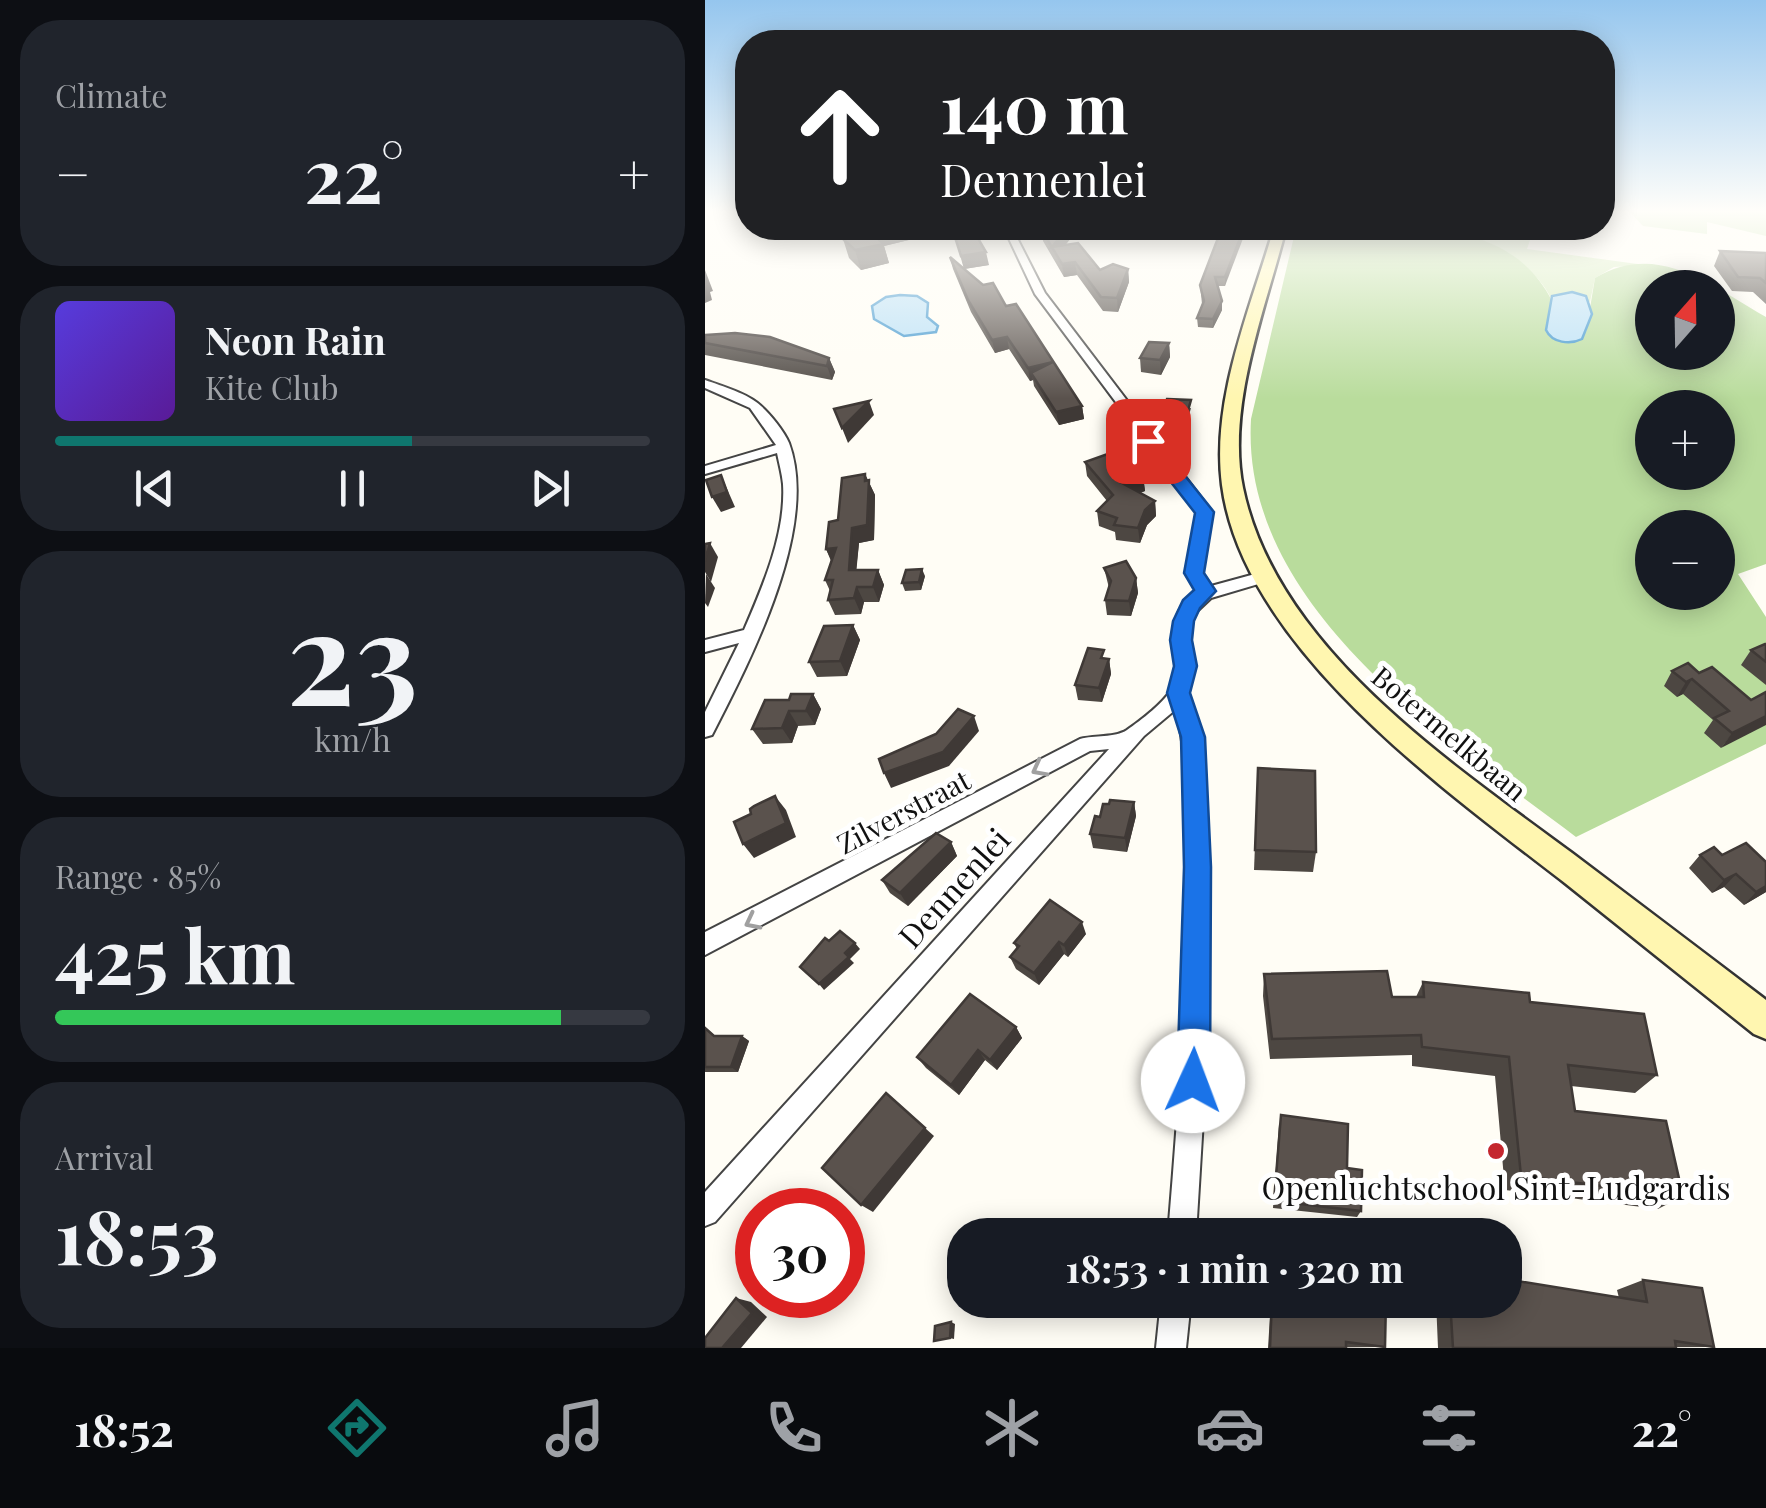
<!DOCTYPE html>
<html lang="en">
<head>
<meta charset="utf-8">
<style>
	body { margin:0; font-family:"Playfair Display",serif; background:#20242c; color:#f1f3f6; height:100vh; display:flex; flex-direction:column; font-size:38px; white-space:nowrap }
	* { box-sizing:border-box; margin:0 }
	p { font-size:32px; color:#9ea1a6 }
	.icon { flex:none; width:55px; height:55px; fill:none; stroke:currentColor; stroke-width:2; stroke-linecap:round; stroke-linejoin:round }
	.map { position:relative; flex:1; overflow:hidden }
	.sheet { display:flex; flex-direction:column; gap:20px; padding:20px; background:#0d0f14; width:705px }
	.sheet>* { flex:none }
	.banner { position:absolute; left:30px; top:30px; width:880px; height:210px; border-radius:40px; box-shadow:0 5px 25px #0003; background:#202124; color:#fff; overflow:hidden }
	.needle { width:65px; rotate:20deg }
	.tools { position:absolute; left:930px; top:270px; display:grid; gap:20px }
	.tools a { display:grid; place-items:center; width:100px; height:100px; border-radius:50%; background:#171b24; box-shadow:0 5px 25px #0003; font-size:50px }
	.speed { position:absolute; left:30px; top:1188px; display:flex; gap:20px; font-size:50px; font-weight:700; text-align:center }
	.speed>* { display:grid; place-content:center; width:130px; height:130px; border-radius:50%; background:#171b24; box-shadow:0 5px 25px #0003; line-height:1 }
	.speed .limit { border:15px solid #d22; background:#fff; color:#111 }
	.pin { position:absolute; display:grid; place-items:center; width:85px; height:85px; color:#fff; margin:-42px; border-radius:20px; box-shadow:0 5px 15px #0006 }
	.me { position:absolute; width:110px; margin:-55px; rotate:2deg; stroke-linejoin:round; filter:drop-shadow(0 0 8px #0008) }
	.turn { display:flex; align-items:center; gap:35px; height:210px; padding:0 40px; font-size:45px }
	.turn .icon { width:130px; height:130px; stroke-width:2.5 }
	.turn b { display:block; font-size:70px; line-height:85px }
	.big { font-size:75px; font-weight:700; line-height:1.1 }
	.sheet .tile { flex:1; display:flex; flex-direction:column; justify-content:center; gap:15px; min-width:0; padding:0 35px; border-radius:40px; background:#20242c }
	.sheet .dial { align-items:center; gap:0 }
	.dial b { font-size:130px; line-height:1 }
	.song { display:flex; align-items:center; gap:30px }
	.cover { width:120px; height:120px; border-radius:15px; background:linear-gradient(135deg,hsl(250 70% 55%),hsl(270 70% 35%)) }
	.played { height:10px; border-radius:5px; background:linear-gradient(90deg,#0f766e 60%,#363941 60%) }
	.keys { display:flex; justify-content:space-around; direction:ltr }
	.heat { display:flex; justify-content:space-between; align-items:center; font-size:55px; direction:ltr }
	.charge { height:15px; border-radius:8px; background:linear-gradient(90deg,#34c759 85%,#363941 0) }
	.trip { position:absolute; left:242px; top:1218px; width:575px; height:100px; border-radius:40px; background:#171b24; box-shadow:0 5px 25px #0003; font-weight:700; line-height:100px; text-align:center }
	.dock { display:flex; height:160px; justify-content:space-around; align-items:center; background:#090b0e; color:#9ea1a6 }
	.dock .icon { width:70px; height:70px }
	.dock .current { color:#0f766e }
	.dock b { font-size:45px; color:#f1f3f6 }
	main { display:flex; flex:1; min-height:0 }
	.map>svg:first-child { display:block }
	.green { fill:#d5ebbd }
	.forest { fill:#b9dc9c; fill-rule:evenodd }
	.water { fill:#b9e0f7; stroke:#3f96cf; stroke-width:2.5 }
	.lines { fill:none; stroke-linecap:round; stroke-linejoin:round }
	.minor-casing { stroke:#444; stroke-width:4 }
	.secondary-casing { stroke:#333; stroke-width:5 }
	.minor { fill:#fff; fill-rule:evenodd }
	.secondary { fill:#fff6b0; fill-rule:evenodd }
	.wall { fill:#4d4742 }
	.shaded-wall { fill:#3f3936 }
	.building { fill:#5a524d; stroke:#3f3936; stroke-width:2.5 }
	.oneway { stroke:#a0a0a0 }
	.route { fill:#1a73e8; stroke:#114b97; stroke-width:2.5 }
	.poi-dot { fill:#c4262e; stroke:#fff; stroke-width:4 }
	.labels { text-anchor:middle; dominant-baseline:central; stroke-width:10; stroke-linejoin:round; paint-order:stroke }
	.street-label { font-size:28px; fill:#111; stroke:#fff }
	.near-street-label { font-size:32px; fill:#111; stroke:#fff }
	.near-poi-label { font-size:32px; fill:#111; stroke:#fff }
</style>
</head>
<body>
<main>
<section class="sheet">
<div class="tile"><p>Climate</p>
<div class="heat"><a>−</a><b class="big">22°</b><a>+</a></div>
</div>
<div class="tile">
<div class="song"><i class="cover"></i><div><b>Neon Rain</b><p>Kite Club</p></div></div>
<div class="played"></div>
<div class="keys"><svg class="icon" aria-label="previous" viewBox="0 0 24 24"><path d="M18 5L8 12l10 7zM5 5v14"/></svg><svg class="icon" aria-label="pause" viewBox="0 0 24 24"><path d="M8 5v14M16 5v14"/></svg><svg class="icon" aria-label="next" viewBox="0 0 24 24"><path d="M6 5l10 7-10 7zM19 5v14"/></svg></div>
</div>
<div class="tile dial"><b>23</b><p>km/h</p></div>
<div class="tile"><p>Range · 85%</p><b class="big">425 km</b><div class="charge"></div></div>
<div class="tile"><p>Arrival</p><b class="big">18:53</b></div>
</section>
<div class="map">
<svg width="1061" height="1348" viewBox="0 0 1061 1348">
	<rect width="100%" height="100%" fill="#fffdf5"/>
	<!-- green -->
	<path class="green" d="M 741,228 L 829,228 L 822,249 L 940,265 L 909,267 L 890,278 L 885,302 L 867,292 L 846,298 C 825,257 781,244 741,228 Z"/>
	<!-- forest -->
	<g class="forest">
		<polygon points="923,210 1061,210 1061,236 1002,222 1002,234 938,226"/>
		<path d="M 591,228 C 677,228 801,208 847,301 L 841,330 L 844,336 L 866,343 L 881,332 L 890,278 C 954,240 1007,287 1061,317 L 1061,564 L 1033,574 L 1061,617 L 1061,744 L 871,837 C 740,738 535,606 546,419 ZM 948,288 L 1012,288 L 1012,352 L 948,352 ZM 948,408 L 1012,408 L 1012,472 L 948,472 ZM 948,528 L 1012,528 L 1012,592 L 948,592 Z"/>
	</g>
	<!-- water -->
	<g class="water">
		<path d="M 867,292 L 881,296 L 887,314 L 877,339 C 865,345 847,343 841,330 L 847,296 Z"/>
		<polygon points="195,295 212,296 223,303 222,317 233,326 231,332 199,336 169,319 167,306 181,297"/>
	</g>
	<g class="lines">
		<!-- minor casing -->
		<g class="minor-casing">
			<g id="minor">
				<path d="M 299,228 L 307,228 L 340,293 L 507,512 L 497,573 L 506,586 L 561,571 L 569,576 L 567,580 L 506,598 L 489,614 L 485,628 L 488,670 L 482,693 L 497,737 L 503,867 L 502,1054 L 491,1235 L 463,1235 C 474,1103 484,971 481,838 C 480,795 483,751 470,710 L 439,736 L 10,1222 L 0,1226 L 0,1192 L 404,749 L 385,751 L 0,955 L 0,932 L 375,739 C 389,735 410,738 422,730 C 436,720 461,702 468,686 C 482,650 450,621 493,591 L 481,573 L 493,512 L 330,294 Z"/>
				<path d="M 0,380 C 17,386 44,394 56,406 C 65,414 79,431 84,443 C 115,527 45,661 7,735 L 0,737 L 0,712 L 34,643 L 0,652 L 0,640 L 39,630 C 58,586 81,533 78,484 C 77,474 74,463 72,453 L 0,474 L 0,466 L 71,445 L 45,408 L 0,388 Z"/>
				<polygon points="456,1300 486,1300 481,1348 451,1348"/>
			</g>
		</g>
		<!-- secondary casing -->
		<g class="secondary-casing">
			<path id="secondary" d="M 569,228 L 581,228 C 561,307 521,407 538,488 C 571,647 744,762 867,853 C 932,902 997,951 1061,1000 L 1061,1039 L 1049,1034 C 986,984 923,933 860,883 C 740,790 538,647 517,485 C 506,399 545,310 569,228 Z"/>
		</g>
		<!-- minor -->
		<use href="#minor" class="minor"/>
		<!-- secondary -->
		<use href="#secondary" class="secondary"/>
	</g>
	<!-- wall -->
	<g class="wall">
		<polygon points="337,228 368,228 369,234 360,245 395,270 423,269 424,282 413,312 398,311 372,275 359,277 338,241"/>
		<polygon points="528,228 520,286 513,286 517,301 517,310 508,328 493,327 492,318 497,304 495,285"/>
		<polygon points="248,231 284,265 259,269 301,306 377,406 379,419 354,425 329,386 328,380 325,381 304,349 290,353 266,312 248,269 245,257 259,269"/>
		<polygon points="167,234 212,238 179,246 184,263 156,270 144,258 138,239"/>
		<polygon points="1015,251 1061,253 1061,304 1048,292 1027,291 1009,266"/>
		<polygon points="0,335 124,358 130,372 127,380 0,355"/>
		<polygon points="464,343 465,357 456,375 436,372 435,358"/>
		<polygon points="486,408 482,422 458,420 457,412"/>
		<polygon points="380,462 438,476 440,491 435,493 450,501 451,516 442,525 435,543 411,540 410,532 394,526 392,511 402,501 382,476"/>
		<polygon points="160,474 170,495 169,540 154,543 151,570 173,570 179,585 174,602 159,602 156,614 130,615 123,600 125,591 120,580 126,561 121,549 133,520"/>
		<polygon points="399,568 431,578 433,593 426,616 402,615 400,600 404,588"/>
		<polygon points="220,576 216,590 200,591 197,583"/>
		<polygon points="148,625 155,640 142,676 112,677 104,662"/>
		<polygon points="1061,644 1061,685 1036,665 1046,650"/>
		<polygon points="401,659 404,659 406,674 397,702 373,700 370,685"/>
		<polygon points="967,671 994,673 1046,700 1061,692 1016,748 999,733 1008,720 978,694 972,697 959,686"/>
		<polygon points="108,694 116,709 110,725 93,726 87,743 58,744 47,729 84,700"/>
		<polygon points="553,768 611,852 608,872 549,870"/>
		<polygon points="429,802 431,816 422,852 388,848 385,834 395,817"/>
		<polygon points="246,842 252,856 203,906 185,893 177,880"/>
		<polygon points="995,855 1017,855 1061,892 1039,905 1019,887 1007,893 984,868"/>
		<polygon points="381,934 363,957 359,954 334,985 311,969 305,957 312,949 309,943"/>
		<polygon points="559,974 687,997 711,997 718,982 825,1002 952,1075 930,1093 866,1086 870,1111 978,1196 953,1209 800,1190 790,1076 707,1066 707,1055 565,1059 558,996"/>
		<polygon points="0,1027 10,1036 37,1036 44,1041 33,1072 0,1072"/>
		<polygon points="311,1027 317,1038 292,1070 280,1060 254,1095 221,1068 212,1057"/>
		<polygon points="574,1124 642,1168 656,1211 652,1217 568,1208"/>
		<polygon points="938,1280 1009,1347 733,1348 731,1300 914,1298 912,1290"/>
		<polygon points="566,1300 681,1300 680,1347 563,1348"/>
	</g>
	<!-- shaded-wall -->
	<g class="shaded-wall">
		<polygon points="202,228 209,228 212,238 179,246 184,263 156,270 150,250 165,236"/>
		<polygon points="362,228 368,228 369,234 352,256 347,247"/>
		<polygon points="539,228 542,228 520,286 520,277"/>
		<polygon points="281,252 284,265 259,269 256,256"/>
		<polygon points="370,262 372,275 359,277 357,264"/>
		<polygon points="423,269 424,282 413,312 412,298"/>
		<polygon points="0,270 8,291 5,292 7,300 0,303"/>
		<polygon points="517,301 517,310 508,328 508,319"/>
		<polygon points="302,337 304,349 290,353 287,340"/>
		<polygon points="464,343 465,357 456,375 455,360"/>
		<polygon points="124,358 130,372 127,380 122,366"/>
		<polygon points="348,362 326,373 328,380 325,381 323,368"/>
		<polygon points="164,401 169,415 143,443 137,428"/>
		<polygon points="377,406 379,419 354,425 351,412"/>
		<polygon points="160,474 170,495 169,540 154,543 150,585 144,570 147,528"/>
		<polygon points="16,475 30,507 16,512 7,497"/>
		<polygon points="438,476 440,491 419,498 417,483"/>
		<polygon points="450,501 451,516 442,525 435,543 433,528 440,510"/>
		<polygon points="5,543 13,557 6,582 0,572 0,561"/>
		<polygon points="131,548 128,564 121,549"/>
		<polygon points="217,569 220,576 216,590 214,582"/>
		<polygon points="173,570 179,585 174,602 168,587"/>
		<polygon points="1,574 10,588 3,607 0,603"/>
		<polygon points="431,578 433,593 426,616 424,601"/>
		<polygon points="152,587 159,602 156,614 149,598"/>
		<polygon points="148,625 155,640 142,676 135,661"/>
		<polygon points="404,659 406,674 397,702 394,688"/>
		<polygon points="987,679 978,694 972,697 981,682"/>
		<polygon points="108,694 116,709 110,725 101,711"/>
		<polygon points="84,711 93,726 87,743 77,728"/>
		<polygon points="269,716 274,731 244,766 186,788 179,773"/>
		<polygon points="1061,716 1061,725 1016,748 1027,733"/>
		<polygon points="70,796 81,810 91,837 49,858 38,844"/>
		<polygon points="429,802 431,816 422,852 420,838"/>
		<polygon points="246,842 252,856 203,906 195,893"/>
		<polygon points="1031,874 1019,887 1007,893 1019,880"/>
		<polygon points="1061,886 1061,892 1039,905 1051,892"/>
		<polygon points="377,922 381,934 363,957 359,945"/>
		<polygon points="354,942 359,954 334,985 329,973"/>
		<polygon points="150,943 155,949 145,959 149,963 119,990 114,984"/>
		<polygon points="311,1027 317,1038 292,1070 285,1060"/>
		<polygon points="37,1036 44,1041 33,1072 26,1067"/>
		<polygon points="273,1050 280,1060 254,1095 246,1085"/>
		<polygon points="220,1128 229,1136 168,1212 156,1205"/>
		<polygon points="31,1298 46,1302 62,1317 36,1348 17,1348"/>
		<polygon points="246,1322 250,1324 249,1339 245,1338"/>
	</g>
	<!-- building -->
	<g class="building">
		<polygon points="175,228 202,228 169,235 168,234"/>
		<polygon points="254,228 267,228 281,252 256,256 248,231 254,230"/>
		<polygon points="337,228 362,228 347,247 373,243 395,270 408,264 423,269 412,298 396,297 370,262 357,264 336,229"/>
		<polygon points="528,228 539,228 520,277 510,277 517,301 508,319 492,318 499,301 495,285 513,238"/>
		<polygon points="166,233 179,244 150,250 138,239"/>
		<polygon points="1015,251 1061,253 1061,283 1055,278 1033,277"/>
		<polygon points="245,257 278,285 288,283 301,306 311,304 377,406 351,412 326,373 348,362 323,368 302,337 287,340 263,300"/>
		<polygon points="30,333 65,337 124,358 122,366 0,343 0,335"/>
		<polygon points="444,342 464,343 455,360 435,358"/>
		<polygon points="462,399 486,400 482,414 457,412"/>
		<polygon points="164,401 137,428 129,409"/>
		<polygon points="414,450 438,476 417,483 450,501 440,510 433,528 409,525 412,518 392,511 408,495 380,462"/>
		<polygon points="160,474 160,481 164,480 162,525 147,528 144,570 173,570 168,587 152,587 149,598 123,600 128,580 120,580 131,548 121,549 124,522 133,520 137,478"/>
		<polygon points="16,475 22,492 7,497 1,480"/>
		<polygon points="5,543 0,561 0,544"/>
		<polygon points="421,561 431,578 424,601 400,600 406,581 399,568"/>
		<polygon points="217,569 214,582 197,583 201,570"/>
		<polygon points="148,625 135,661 104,662 119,626"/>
		<polygon points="1060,644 1061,644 1061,662 1046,650"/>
		<polygon points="383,648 399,650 396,658 404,659 394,688 370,685"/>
		<polygon points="983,663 994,673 1007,667 1046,700 1061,692 1061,716 1027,733 1009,718 1024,711 987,679 981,682 967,671"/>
		<polygon points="86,694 108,694 101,711 84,711 77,728 47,729 60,700 84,700"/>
		<polygon points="253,709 269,716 238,752 179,773 174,759 231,734"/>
		<polygon points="553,768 610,771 611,852 550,850"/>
		<polygon points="70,796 81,823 38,844 29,822 46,814 45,809 49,806"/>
		<polygon points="405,800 429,802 420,838 385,834 390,816 395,817 398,804 404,804"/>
		<polygon points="231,833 246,842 195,893 177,880"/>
		<polygon points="1041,843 1061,862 1061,886 1051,892 1031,874 1019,880 995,855 1009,847 1017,855"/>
		<polygon points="345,900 377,922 359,945 354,942 329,973 305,957 314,946 309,943"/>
		<polygon points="135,931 150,943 140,953 144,957 114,984 95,967 120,938 124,941"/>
		<polygon points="682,971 687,997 719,997 718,982 824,993 825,1002 939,1014 952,1075 863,1065 870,1111 961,1121 978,1196 816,1176 804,1057 717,1047 716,1035 567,1039 559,974"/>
		<polygon points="265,994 311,1027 285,1060 273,1050 246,1085 212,1057"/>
		<polygon points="0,1028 9,1036 37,1036 26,1067 0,1067"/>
		<polygon points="181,1093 220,1128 156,1205 117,1168"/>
		<polygon points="576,1115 643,1124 642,1168 657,1170 656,1211 569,1201"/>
		<polygon points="800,1279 942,1302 938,1280 997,1288 1009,1347 970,1341 971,1348 748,1348 745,1300 800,1300"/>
		<polygon points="31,1298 47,1313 17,1348 0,1348 0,1338"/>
		<polygon points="567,1300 681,1300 680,1347 641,1342 641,1348 565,1348"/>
		<polygon points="246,1322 245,1338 229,1341 230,1326"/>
	</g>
	<!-- one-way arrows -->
	<defs><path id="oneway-chevron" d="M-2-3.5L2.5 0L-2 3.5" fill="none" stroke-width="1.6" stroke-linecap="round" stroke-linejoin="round" transform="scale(2.5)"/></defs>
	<g class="oneway">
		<use href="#oneway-chevron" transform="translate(334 769) rotate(152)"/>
		<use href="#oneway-chevron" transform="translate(47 922) rotate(153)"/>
	</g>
	<!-- sky -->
	<linearGradient id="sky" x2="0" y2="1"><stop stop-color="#95c6ee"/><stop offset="0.53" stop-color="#fffefa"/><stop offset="1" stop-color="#fffefa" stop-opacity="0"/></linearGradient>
	<rect width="1061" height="399" fill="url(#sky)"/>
	<!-- route -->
	<polygon class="route" points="437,437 449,437 509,512 499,573 511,591 495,608 489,621 487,640 492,666 485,693 500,737 506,867 505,1081 500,1093 488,1098 477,1093 472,1081 479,867 476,737 462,693 469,666 465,640 468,621 478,600 489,590 479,573 490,513 437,445"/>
	<!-- markers -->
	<circle class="poi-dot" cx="791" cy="1151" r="10"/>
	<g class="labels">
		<!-- street labels -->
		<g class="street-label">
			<text transform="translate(745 733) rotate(40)">Botermelkbaan</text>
			<text transform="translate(198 811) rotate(-28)">Zilverstraat</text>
		</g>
		<!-- near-street labels -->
		<g class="near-street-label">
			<text transform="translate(248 887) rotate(-48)">Dennenlei</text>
		</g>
		<!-- near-poi labels -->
		<g class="near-poi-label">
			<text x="791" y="1186">Openluchtschool Sint-Ludgardis</text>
		</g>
	</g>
</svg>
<div class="tools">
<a><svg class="needle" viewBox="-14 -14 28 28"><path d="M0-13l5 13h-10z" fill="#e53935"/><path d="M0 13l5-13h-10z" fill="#9ea1a6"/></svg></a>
<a>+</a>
<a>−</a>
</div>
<div class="speed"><div class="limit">30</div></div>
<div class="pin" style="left:443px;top:441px;background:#d93025"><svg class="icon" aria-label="arrive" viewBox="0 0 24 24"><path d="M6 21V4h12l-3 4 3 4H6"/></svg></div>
<svg class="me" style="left:488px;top:1081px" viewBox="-20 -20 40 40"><circle r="19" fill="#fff"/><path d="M0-13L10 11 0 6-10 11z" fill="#1a73e8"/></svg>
<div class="trip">18:53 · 1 min · 320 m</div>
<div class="banner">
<div class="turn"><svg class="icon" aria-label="ahead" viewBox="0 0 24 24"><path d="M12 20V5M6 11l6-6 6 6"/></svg><div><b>140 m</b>Dennenlei</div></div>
</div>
</div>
</main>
<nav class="dock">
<b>18:52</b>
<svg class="icon current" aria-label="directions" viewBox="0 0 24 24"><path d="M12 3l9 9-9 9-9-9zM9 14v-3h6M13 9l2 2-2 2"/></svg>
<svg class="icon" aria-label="music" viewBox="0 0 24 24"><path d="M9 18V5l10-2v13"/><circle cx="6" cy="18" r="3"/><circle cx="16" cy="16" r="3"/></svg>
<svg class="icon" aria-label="phone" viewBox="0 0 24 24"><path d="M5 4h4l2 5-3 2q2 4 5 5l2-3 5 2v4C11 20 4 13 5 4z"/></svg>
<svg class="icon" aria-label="climate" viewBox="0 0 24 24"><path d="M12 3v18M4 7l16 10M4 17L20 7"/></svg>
<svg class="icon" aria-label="car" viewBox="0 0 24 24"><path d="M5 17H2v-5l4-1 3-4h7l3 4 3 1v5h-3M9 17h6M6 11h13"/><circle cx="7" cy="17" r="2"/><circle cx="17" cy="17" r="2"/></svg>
<svg class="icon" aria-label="filters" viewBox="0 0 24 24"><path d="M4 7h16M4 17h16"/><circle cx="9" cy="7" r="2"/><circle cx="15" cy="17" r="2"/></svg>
<b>22°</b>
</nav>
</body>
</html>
